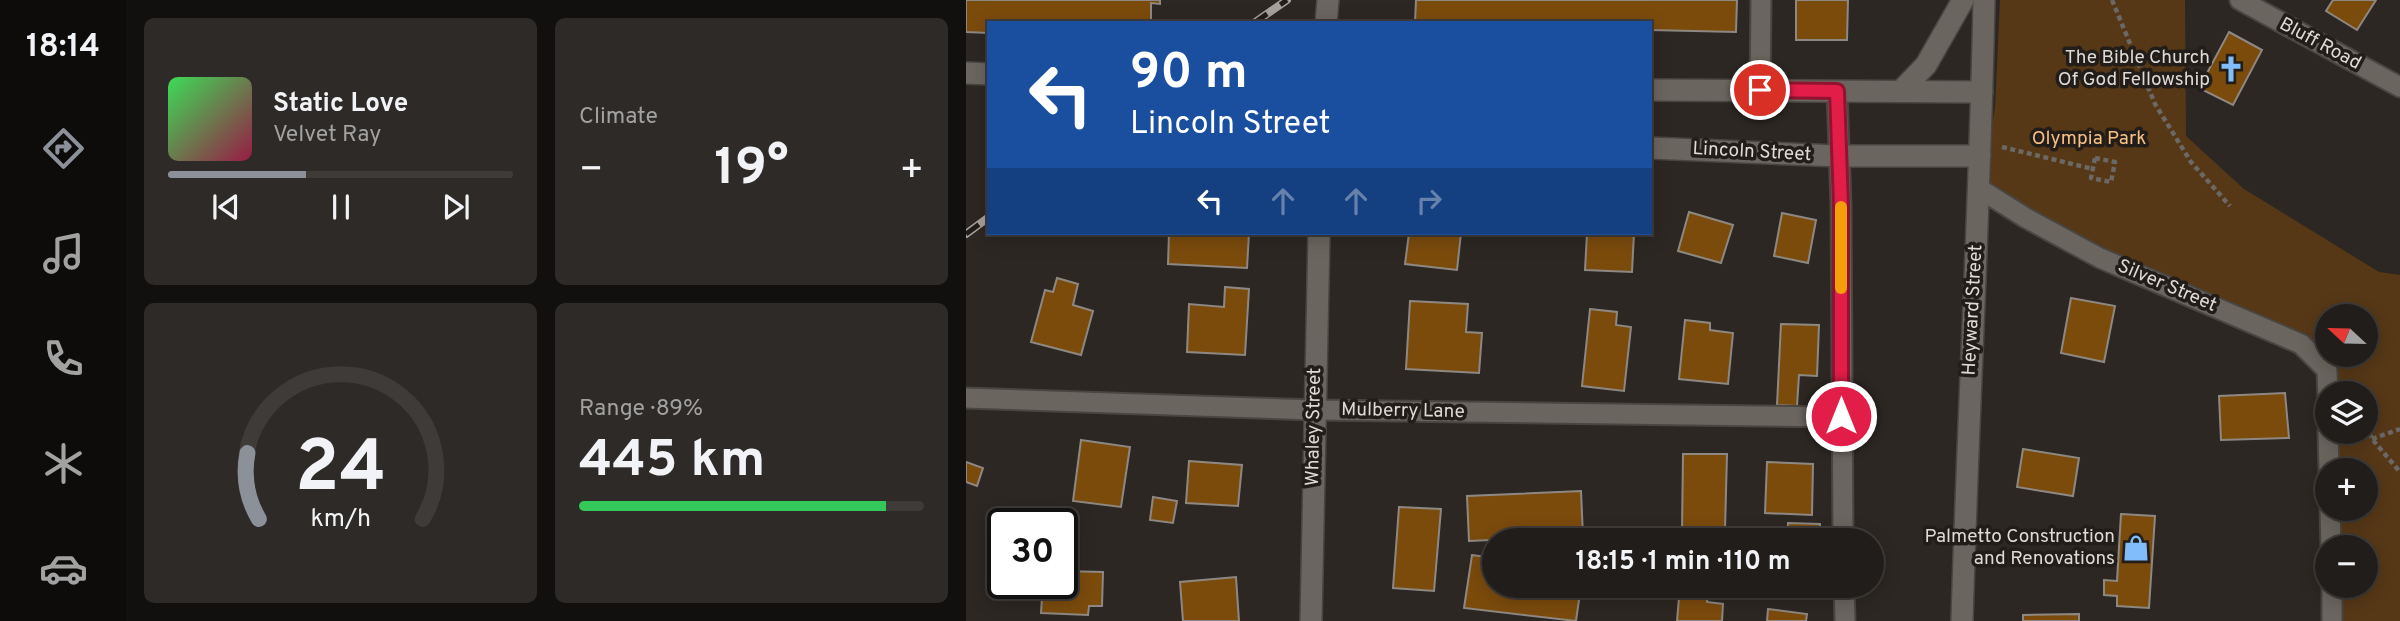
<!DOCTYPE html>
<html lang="en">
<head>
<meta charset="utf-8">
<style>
	body { margin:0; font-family:Overpass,sans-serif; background:#2d2a27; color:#f1f3f6; height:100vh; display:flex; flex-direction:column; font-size:26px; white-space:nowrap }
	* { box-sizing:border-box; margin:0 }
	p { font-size:23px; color:#a2a2a2 }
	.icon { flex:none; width:38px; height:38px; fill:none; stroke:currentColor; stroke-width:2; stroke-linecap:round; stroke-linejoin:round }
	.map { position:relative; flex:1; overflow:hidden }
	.sheet { display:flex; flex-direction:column; gap:18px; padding:18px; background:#12100e; width:840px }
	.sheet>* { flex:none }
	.guide { position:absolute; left:21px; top:21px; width:665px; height:214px; border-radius:0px; box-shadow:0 4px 18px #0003,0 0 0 2px #3e3b39; background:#1a4fa0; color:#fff; overflow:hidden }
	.needle { width:46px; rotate:292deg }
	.buttons { position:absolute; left:1349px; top:304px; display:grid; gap:14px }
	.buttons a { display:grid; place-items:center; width:63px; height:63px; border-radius:50%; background:#211d1a; box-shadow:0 4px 18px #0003,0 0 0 2px #3e3b39; font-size:35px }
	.speed { position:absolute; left:21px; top:508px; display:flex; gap:14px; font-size:35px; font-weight:700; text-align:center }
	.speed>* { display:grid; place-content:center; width:91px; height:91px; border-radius:50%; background:#211d1a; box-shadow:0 4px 18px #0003,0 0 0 2px #3e3b39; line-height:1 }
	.speed .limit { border:4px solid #111; border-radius:10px; background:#fff; color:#111 }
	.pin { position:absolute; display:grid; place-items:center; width:60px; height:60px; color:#fff; margin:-30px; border:4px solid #fff; border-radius:50%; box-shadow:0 2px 7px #0007 }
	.me { position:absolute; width:77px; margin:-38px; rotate:0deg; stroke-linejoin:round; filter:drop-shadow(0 0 5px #0008) }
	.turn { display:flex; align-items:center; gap:24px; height:147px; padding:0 28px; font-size:32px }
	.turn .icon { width:91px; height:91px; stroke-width:2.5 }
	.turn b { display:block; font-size:49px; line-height:60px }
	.lanes { display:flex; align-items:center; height:66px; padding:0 28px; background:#0003; justify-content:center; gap:35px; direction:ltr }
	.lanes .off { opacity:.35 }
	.big { font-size:52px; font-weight:700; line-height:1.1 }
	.sheet .card { flex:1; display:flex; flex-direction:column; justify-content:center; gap:10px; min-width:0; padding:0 24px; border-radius:10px; background:#2d2a27 }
	.sheet .dial { align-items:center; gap:0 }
	.dial svg { height:182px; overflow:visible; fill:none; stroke:#3e3b39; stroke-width:7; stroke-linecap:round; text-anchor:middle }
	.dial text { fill:#f1f3f6; stroke:none }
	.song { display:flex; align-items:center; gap:21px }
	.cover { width:84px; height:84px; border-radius:10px; background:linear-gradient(135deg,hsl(130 70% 55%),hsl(340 70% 35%)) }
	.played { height:7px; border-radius:4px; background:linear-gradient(90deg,#8c9099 40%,#3e3b39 40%) }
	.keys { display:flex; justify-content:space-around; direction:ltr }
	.heat { display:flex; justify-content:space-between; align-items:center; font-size:38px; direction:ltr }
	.charge { height:10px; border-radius:5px; background:linear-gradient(90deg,#34c759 89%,#3e3b39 0) }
	.sheet .tiles { flex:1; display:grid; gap:18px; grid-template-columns:repeat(2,1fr) }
	.trip { position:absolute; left:516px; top:528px; width:402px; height:70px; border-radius:35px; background:#211d1a; box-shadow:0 4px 18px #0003,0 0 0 2px #3e3b39; font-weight:700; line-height:70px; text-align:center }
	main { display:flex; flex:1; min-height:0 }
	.tab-bar { display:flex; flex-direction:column; width:126px; justify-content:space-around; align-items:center; background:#0d0c0a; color:#a2a2a2 }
	.tab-bar .icon { width:49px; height:49px }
	.tab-bar .active { color:#8c9099 }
	.tab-bar b { font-size:32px; color:#f1f3f6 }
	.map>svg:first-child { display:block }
	.green { fill:#563817; fill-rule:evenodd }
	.building { fill:#7b4b0c; stroke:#8e8882; stroke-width:2 }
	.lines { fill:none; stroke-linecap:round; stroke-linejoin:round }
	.street-casing { stroke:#494540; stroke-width:23 }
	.secondary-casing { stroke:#494540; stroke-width:24 }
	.path { stroke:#6c6864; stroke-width:4.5; stroke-dasharray:5 3.5; stroke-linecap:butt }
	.street { stroke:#6b655f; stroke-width:19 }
	.secondary { stroke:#6b655f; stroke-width:21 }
	.rail-casing { stroke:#a5a19d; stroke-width:8 }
	.rail { stroke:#221d18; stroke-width:5; stroke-dasharray:16; stroke-linecap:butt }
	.route-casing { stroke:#92132f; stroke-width:18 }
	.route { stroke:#e11d48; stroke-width:12 }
	.slow { stroke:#f59e0b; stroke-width:12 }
	.labels { text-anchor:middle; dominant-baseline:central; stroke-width:7; stroke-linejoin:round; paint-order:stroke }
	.street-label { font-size:19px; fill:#dedbd7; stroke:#221d18 }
	.poi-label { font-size:19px; fill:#dedbd7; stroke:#221d18; text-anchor:end }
	.park-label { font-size:19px; fill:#f9c084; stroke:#221d18 }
</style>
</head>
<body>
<main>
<nav class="tab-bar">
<b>18:14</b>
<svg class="icon active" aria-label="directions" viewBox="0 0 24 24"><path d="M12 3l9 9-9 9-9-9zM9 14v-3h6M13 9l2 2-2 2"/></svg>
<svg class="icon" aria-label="music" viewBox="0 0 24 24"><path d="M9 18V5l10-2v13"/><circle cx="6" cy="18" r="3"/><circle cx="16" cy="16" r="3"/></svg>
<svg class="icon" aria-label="phone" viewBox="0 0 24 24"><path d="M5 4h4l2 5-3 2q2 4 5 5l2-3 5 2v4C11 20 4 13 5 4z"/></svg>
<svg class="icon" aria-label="climate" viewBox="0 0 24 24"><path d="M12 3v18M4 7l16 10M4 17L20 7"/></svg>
<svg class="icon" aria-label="car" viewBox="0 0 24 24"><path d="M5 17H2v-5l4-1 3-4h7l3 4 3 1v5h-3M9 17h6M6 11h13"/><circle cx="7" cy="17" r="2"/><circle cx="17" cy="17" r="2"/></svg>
</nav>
<section class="sheet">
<div class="tiles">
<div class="card">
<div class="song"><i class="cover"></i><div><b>Static Love</b><p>Velvet Ray</p></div></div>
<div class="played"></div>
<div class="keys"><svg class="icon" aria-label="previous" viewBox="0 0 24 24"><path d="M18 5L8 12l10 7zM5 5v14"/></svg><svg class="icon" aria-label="pause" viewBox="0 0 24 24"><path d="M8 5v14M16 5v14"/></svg><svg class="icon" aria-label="next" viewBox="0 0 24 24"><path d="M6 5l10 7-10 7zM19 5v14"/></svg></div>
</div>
<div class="card"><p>Climate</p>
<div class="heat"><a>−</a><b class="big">19°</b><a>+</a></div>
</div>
<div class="card dial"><svg viewBox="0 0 100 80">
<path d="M14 69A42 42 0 1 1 86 69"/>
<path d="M14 69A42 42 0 0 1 9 40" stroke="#8c9099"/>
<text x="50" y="56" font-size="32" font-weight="700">24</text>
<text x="50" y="72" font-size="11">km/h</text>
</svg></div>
<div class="card"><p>Range · 89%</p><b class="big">445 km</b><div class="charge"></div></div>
</div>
</section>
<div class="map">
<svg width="1434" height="621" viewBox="0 0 1434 621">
	<rect width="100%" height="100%" fill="#2c2722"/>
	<!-- green -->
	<path class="green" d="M 1034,0 L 1219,0 L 1220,136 L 1278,189 L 1413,272 L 1434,275 L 1434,621 L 1364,621 L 1364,586 L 1400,586 L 1400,548 L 1363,548 L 1363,509 L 1400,509 L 1400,471 L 1362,471 L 1362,432 L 1400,432 L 1400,394 L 1362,394 L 1361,422 L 1361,370 L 1335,344 L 1134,258 L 1014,189 L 1029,108 ZM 1362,317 L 1400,317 L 1400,355 L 1362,355 Z"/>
	<!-- building -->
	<g class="building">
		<polygon points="0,0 194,0 194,4 185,3 185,23 23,23 23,33 0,32"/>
		<polygon points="450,0 771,0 770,32 684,30 684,23 449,23"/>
		<polygon points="830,0 882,0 881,40 830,40"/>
		<polygon points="1367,0 1410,0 1391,30 1360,11"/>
		<polygon points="1263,32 1296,50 1267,105 1233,88"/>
		<polygon points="723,212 767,225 755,263 712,251"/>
		<polygon points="816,213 850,220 842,263 808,256"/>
		<polygon points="203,233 283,233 281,268 202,264"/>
		<polygon points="443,233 495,233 491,270 439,264"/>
		<polygon points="621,233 668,233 666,272 619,270"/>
		<polygon points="91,278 112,284 107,305 127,311 115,355 65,342 79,290 87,292"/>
		<polygon points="259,287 283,289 279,355 221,352 223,304 258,307"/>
		<polygon points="1105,298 1149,306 1138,362 1095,353"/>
		<polygon points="444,301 502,304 500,332 516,333 513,373 440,369"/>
		<polygon points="624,309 651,312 650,325 665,327 658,391 616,386"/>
		<polygon points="719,320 744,323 744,330 767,333 762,384 713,379"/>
		<polygon points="815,324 853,325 851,376 833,375 831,406 811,405"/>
		<polygon points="1319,393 1323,438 1255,440 1253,396"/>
		<polygon points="115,440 164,447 155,507 107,501"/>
		<polygon points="1057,449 1113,458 1107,496 1051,487"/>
		<polygon points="717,454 761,454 759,530 716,530"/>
		<polygon points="223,461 276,465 272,506 220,503"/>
		<polygon points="0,462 17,468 11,486 0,482"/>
		<polygon points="801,462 847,464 846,515 799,513"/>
		<polygon points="615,491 617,536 503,541 501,496"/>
		<polygon points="187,497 211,501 207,523 184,520"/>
		<polygon points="433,507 475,509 468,591 427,588"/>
		<polygon points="1155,514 1189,516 1183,608 1151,606 1151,596 1138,595 1138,580 1151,581"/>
		<polygon points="822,523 854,524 854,541 821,541"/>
		<polygon points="506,555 528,558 528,586 615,586 610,621 498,608"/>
		<polygon points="96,571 137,572 136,606 123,606 122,615 75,613 77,583 96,583"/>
		<polygon points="270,577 273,621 217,621 214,582"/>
		<polygon points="714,586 743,588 741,602 757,604 756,621 711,621"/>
		<polygon points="802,609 841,614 840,621 801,621"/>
		<polygon points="1113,614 1113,621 1057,621 1057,615"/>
	</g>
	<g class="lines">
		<!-- street casing -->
		<g class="street-casing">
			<g id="street">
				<polyline points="1274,0 1434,87"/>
				<polyline points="794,90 795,0"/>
				<polyline points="871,91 875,205 877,541"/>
				<polyline points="1014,189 1060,218 1134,258 1335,344 1361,370 1362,399"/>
				<polyline points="0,398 348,410 875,417"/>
				<polyline points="1362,432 1363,471"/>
				<polyline points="1364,509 1365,548"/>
				<polyline points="878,586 879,621"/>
				<polyline points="1366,586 1366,621"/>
			</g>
		</g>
		<!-- secondary casing -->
		<g class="secondary-casing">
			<g id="secondary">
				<polyline points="360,23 362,0"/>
				<polyline points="0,73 23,74"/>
				<polyline points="684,90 1016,92"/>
				<polyline points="935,91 960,65 997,0"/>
				<polyline points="684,148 872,156 1014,156"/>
				<polyline points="345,621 353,233"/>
				<path d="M 996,621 C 1002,414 1014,207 1018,0"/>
			</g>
		</g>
		<!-- path -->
		<g class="path">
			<polyline points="1146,0 1189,104 1225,162 1264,206"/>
			<polyline points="1036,147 1127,169"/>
			<polygon points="1129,158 1149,162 1145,182 1125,178"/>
			<polyline points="1400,425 1406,439 1434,472"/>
			<polyline points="1406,439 1434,429"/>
		</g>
		<!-- street -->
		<use href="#street" class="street"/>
		<!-- secondary -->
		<use href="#secondary" class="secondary"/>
		<!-- rail casing -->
		<g class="rail-casing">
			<g id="rail">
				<polyline points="288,23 321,0"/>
				<polyline points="0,234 23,217"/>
			</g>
		</g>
		<!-- rail -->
		<use href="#rail" class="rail"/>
	</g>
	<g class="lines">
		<!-- route casing -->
		<g class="route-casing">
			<polyline id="route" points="794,90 871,91 875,205 875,416"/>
		</g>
		<!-- route -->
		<use href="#route" class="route"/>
		<!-- slow -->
		<polyline class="slow" points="875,288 875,207"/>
	</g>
	<!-- icons -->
	<defs>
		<g id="church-bare" transform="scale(2.1)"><path d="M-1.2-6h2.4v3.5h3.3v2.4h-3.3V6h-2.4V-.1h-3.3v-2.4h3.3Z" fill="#80bdfa" stroke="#221d18" stroke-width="2.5" paint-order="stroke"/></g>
		<g id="shop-bare" transform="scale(2.1)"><path d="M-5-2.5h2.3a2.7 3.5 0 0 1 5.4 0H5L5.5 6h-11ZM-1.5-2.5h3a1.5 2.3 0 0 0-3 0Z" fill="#80bdfa" stroke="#221d18" stroke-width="2.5" paint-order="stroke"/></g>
	</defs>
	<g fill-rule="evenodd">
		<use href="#church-bare" x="1265" y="69"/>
		<use href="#shop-bare" x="1170" y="548"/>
	</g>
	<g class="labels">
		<!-- street labels -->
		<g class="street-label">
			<text transform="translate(1354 44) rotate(28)">Bluff Road</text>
			<text transform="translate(786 152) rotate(3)">Lincoln Street</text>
			<text transform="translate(1201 286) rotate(23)">Silver Street</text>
			<text transform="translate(1007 310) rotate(-87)">Heyward Street</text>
			<text transform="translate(437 411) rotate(1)">Mulberry Lane</text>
			<text transform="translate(348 427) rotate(-89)">Whaley Street</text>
		</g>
		<!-- poi labels -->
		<g class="poi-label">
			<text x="1244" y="58">The Bible Church<tspan x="1244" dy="22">Of God Fellowship</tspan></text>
			<text x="1149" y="537">Palmetto Construction<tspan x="1149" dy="22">and Renovations</tspan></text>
		</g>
		<!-- park labels -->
		<g class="park-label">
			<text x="1123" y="139">Olympia Park</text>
		</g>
	</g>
</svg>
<div class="buttons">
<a><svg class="needle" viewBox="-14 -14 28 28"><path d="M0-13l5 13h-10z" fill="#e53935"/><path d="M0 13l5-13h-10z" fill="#a2a2a2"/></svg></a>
<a><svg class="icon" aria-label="layers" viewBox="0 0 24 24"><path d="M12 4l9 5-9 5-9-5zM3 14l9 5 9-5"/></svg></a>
<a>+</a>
<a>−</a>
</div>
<div class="speed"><div class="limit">30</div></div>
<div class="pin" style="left:794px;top:90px;background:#d93025"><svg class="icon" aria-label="arrive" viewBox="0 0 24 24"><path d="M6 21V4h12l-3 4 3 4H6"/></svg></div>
<svg class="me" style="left:875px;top:416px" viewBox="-20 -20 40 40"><circle r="17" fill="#e11d48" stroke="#fff" stroke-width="3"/><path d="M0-11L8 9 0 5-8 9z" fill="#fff"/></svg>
<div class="trip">18:15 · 1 min · 110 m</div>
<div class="guide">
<div class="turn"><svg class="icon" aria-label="left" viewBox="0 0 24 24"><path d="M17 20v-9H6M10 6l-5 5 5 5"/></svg><div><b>90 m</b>Lincoln Street</div></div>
<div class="lanes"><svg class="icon" aria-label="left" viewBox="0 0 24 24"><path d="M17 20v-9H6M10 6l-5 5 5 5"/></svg><svg class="icon off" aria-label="ahead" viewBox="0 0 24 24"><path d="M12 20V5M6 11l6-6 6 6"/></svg><svg class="icon off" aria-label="ahead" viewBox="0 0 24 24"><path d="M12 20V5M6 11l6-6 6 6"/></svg><svg class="icon off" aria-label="right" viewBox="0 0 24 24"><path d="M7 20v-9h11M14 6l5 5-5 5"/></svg></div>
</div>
</div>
</main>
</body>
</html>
